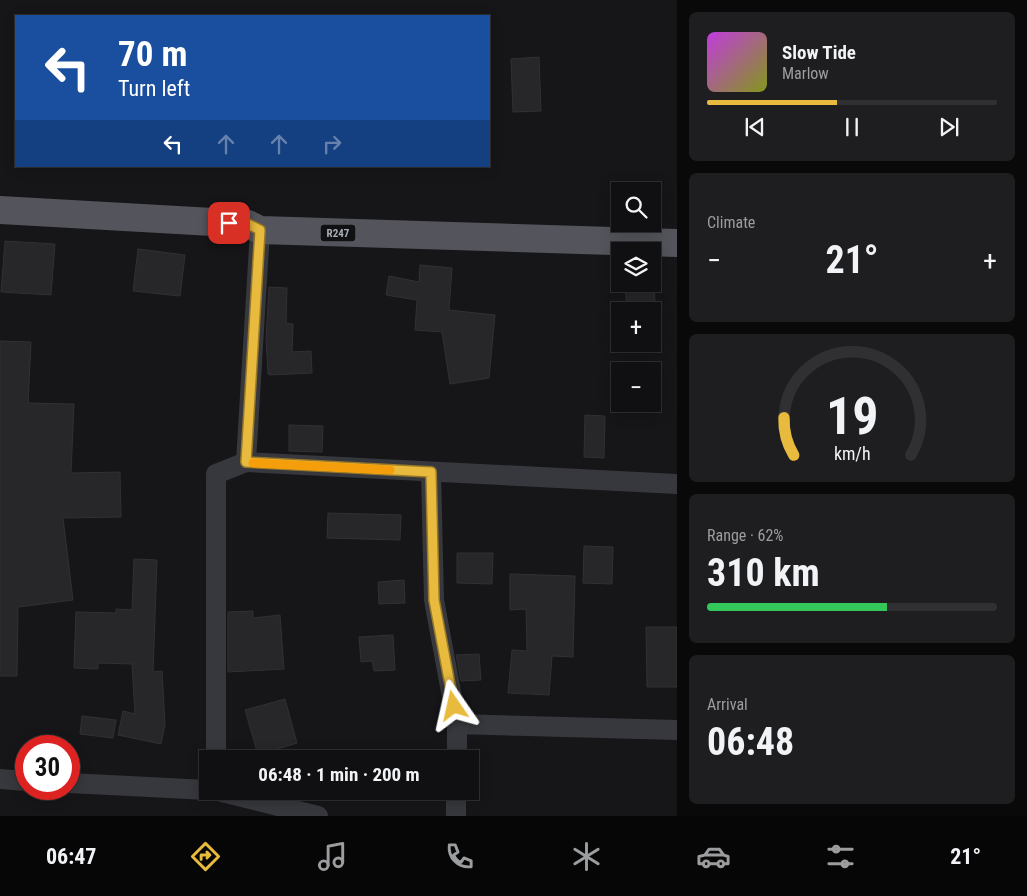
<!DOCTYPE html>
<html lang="en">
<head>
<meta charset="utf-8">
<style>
	body { margin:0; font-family:"Roboto Condensed",sans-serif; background:#1e1e20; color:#f1f3f6; height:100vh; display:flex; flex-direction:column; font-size:19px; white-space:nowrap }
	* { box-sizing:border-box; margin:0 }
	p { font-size:16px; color:#9c9d9f }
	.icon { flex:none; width:28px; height:28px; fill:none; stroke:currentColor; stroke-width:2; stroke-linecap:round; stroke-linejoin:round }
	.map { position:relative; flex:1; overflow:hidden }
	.panel { display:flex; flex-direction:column; gap:12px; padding:12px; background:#09090a; width:350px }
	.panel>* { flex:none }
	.hud { position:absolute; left:15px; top:15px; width:475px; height:152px; border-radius:0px; box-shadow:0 2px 12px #0003,0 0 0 1px #303032; background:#1a4fa0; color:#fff; overflow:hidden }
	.controls { position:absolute; left:611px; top:182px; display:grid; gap:10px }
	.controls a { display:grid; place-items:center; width:50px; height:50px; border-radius:0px; background:#101012; box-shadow:0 2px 12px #0003,0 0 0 1px #303032; font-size:25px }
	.speed { position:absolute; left:15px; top:735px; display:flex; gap:10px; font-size:25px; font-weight:700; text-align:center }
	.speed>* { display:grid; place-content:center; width:65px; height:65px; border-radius:50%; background:#101012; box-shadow:0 2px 12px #0003,0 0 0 1px #303032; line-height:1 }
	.speed .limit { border:8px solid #d22; background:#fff; color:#111 }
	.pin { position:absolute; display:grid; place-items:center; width:42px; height:42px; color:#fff; margin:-21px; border-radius:10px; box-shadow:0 2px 8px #0006 }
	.me { position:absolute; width:55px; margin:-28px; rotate:349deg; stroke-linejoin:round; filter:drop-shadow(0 0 4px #0008) }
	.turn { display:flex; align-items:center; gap:18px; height:105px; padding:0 20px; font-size:22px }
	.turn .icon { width:65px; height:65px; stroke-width:2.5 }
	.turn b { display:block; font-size:35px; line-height:42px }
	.lanes { display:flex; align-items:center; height:48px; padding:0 20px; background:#0003; justify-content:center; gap:25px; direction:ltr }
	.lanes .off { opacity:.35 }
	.big { font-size:38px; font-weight:700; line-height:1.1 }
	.panel .tile { flex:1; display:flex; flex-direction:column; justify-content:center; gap:8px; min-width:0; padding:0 18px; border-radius:8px; background:#1e1e20 }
	.panel .dial { align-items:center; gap:0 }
	.dial svg { height:130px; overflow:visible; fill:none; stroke:#303032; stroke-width:7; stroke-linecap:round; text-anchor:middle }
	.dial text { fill:#f1f3f6; stroke:none }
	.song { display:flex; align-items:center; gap:15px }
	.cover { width:60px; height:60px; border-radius:8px; background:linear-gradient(135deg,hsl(290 70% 55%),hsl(70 70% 35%)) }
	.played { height:5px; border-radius:2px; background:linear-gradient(90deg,#e8ba3e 45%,#303032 45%) }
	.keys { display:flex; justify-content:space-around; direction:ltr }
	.heat { display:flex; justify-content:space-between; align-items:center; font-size:28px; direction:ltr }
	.charge { height:8px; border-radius:4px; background:linear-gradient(90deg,#34c759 62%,#303032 0) }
	.trip { position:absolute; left:199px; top:750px; width:280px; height:50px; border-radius:0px; background:#101012; box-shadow:0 2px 12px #0003,0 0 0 1px #303032; font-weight:700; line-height:50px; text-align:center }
	.menu { display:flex; height:80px; justify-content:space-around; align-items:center; background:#060607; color:#9c9d9f }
	.menu .icon { width:35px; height:35px }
	.menu .selected { color:#e8ba3e }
	.menu b { font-size:22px; color:#f1f3f6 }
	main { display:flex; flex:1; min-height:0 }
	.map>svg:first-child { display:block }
	.building { fill:#272629; stroke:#313034 }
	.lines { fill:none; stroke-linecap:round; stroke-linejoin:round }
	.minor { stroke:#37383d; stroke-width:20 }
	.primary { stroke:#54555c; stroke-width:28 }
	.route-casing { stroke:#977928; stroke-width:12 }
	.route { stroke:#e8ba3e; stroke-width:9 }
	.slow { stroke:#f59e0b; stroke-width:9 }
	.labels { text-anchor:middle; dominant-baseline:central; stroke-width:5; stroke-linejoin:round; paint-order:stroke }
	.shield { fill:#111113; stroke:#7b7e86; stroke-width:1 }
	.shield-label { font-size:11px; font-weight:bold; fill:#a9adb7 }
</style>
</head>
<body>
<main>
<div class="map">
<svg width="677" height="816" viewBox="0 0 677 816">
	<rect width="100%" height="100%" fill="#161618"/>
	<!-- building -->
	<g class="building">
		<polygon points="539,57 541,111 513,112 511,59"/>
		<polygon points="5,241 55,244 51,295 1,292"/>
		<polygon points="138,249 185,255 180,296 133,291"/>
		<polygon points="420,265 452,268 449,310 495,315 489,378 450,384 442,332 415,330 417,300 386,295 389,276 419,282"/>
		<polygon points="625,284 654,284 657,336 652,337 652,311 627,311"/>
		<polygon points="269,287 287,288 286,323 293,324 292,352 311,351 312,373 269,375 269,373 268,374 266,338"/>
		<polygon points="0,341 31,342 28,403 74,404 71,473 120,472 121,517 63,518 73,600 18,607 17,676 0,676"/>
		<polygon points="585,415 605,416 604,458 584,457"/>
		<polygon points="289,425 323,426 322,452 289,451"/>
		<polygon points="328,513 401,515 400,540 327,538"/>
		<polygon points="584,546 613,547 612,584 583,583"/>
		<polygon points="457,553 493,553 492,584 457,583"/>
		<polygon points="134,559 157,560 153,672 162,671 165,724 161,744 118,735 123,711 135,714 132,664 98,663 98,669 74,668 76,612 116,613 116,609 132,610"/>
		<polygon points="510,574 575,576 573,657 552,656 549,695 508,693 512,650 527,651 526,609 510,610"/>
		<polygon points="404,580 405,603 379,604 378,582"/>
		<polygon points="253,611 253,618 280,615 284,669 228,672 228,612"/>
		<polygon points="646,627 677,627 677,687 647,687"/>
		<polygon points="393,635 395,670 374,671 372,661 361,662 359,637"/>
		<polygon points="479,654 481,680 461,681 456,655"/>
		<polygon points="285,699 297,743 258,755 245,710"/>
		<polygon points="82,716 116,720 113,738 80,734"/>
	</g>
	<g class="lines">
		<!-- minor -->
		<g class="minor">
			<polyline points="260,230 246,462 677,484"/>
			<polyline points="431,472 434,600 457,724"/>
			<polyline points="216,759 216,474 246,462"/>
			<polyline points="457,759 457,724 677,730"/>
			<polyline points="0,779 26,781"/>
			<polyline points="69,783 208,790"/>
			<polyline points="218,791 318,816"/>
			<polyline points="456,816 456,791"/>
		</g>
		<!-- primary -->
		<polyline class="primary" points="0,210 248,224 260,230 677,243"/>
	</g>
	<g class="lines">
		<!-- route casing -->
		<g class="route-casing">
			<polyline id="route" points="229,223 248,224 260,230 246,462 431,472 434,600 454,706"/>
		</g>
		<!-- route -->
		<use href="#route" class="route"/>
		<!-- slow -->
		<polyline class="slow" points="253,463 390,470"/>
	</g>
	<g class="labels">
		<!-- shield labels -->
		<rect class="shield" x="320.5" y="224.5" width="35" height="17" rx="4"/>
		<g class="shield-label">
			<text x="338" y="233">R247</text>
		</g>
	</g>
</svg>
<div class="controls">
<a><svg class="icon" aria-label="search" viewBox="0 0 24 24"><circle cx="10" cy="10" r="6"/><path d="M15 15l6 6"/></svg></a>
<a><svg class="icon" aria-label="layers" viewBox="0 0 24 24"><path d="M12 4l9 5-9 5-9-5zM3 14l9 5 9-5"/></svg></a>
<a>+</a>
<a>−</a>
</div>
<div class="speed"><div class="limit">30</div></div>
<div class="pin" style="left:229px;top:223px;background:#d93025"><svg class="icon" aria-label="arrive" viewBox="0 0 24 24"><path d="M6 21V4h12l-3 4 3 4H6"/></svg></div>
<svg class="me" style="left:454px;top:706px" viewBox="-20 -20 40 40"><path d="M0-17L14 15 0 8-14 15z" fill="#e8ba3e" stroke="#fff" stroke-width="4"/></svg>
<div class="trip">06:48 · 1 min · 200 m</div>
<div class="hud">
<div class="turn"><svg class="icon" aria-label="left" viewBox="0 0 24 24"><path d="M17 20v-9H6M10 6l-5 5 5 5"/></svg><div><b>70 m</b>Turn left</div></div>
<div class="lanes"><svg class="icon" aria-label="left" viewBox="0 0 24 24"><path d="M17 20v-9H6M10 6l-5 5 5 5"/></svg><svg class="icon off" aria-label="ahead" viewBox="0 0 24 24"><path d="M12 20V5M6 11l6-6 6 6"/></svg><svg class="icon off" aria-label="ahead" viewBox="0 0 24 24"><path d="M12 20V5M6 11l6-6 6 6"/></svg><svg class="icon off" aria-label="right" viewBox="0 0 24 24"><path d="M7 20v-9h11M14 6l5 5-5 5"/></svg></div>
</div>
</div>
<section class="panel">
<div class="tile">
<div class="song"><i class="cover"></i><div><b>Slow Tide</b><p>Marlow</p></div></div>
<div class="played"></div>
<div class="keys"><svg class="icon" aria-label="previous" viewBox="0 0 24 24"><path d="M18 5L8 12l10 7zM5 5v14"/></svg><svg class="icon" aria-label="pause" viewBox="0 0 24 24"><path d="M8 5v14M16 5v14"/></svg><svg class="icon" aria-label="next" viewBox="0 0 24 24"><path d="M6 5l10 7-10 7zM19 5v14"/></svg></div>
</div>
<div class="tile"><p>Climate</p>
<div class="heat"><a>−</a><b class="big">21°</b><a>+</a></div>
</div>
<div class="tile dial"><svg viewBox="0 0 100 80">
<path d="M14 69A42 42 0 1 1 86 69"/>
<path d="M14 69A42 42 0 0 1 8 46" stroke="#e8ba3e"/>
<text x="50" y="56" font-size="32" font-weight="700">19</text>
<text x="50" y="72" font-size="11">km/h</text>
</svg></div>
<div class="tile"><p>Range · 62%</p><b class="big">310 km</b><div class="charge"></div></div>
<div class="tile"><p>Arrival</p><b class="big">06:48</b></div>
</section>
</main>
<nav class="menu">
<b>06:47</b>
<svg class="icon selected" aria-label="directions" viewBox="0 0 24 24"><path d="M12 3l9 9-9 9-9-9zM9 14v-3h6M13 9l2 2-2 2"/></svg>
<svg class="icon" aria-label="music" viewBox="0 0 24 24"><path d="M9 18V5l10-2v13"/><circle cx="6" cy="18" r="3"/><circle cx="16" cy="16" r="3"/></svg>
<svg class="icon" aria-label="phone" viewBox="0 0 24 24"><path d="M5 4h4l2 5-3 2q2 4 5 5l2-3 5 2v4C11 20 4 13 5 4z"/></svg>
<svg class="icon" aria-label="climate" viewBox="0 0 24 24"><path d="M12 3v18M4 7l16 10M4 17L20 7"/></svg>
<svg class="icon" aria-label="car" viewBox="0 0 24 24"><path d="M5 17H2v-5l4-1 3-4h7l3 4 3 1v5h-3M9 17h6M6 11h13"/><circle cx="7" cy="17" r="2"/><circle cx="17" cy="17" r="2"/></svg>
<svg class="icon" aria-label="filters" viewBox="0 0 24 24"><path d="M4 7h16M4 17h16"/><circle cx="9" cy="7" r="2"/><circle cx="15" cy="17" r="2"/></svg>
<b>21°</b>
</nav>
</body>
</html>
